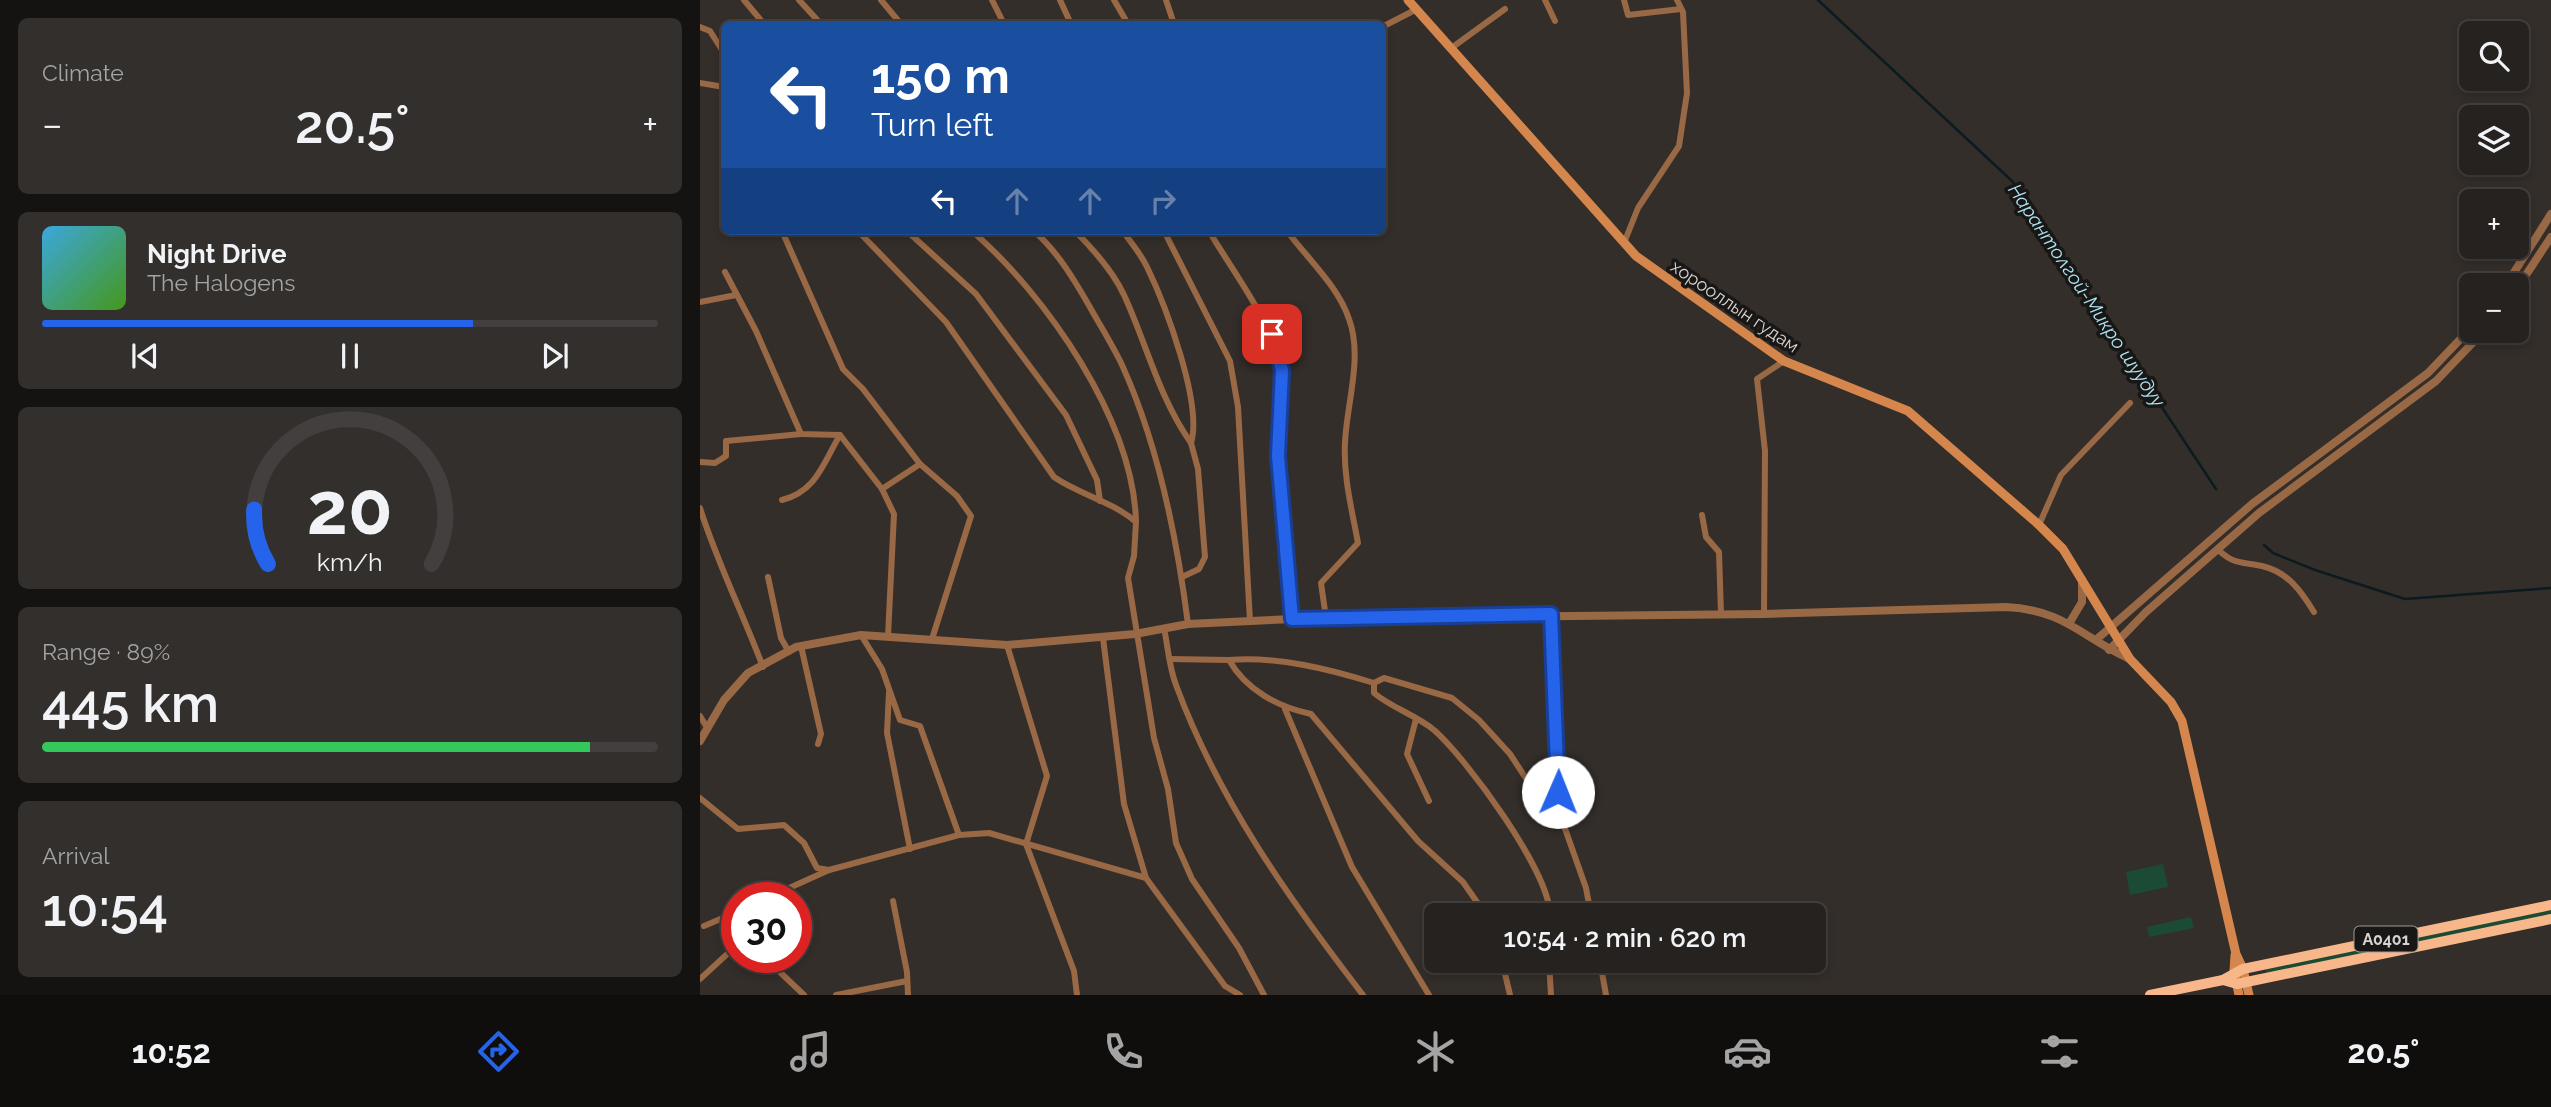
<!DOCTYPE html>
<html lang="en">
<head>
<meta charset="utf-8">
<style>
	body { margin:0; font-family:Raleway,sans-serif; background:#322f2d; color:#f1f3f6; height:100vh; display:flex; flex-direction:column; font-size:26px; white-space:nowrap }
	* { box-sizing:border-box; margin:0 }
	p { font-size:23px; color:#a4a4a5 }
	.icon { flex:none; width:38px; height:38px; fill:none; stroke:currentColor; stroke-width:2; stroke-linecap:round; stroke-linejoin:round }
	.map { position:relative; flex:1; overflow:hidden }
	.drawer { display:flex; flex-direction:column; gap:18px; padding:18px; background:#151312; width:700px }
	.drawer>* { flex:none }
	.banner { position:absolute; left:21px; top:21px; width:665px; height:214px; border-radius:10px; box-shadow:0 4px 10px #0003,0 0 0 2px #423f3e; background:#1a4fa0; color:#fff; overflow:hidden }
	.controls { position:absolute; left:1759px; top:21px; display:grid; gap:14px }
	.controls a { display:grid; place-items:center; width:70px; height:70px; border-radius:10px; background:#262220; box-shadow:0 4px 10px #0003,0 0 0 2px #423f3e; font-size:35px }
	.speed { position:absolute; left:21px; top:882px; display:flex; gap:14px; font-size:35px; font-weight:700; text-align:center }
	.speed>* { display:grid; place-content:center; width:91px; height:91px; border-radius:50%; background:#262220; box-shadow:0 4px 10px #0003,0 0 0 2px #423f3e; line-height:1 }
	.speed .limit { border:10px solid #d22; background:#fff; color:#111 }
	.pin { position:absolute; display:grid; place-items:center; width:60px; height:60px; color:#fff; margin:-30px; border-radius:14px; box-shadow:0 4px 10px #0006 }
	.me { position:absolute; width:77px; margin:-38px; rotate:1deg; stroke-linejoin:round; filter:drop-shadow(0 0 5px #0008) }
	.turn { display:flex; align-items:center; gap:24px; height:147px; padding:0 35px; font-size:32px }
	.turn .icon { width:91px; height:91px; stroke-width:2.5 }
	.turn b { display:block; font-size:49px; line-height:60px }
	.lanes { display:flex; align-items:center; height:66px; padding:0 35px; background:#0003; justify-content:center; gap:35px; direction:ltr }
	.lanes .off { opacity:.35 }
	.big { font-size:52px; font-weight:600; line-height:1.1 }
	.drawer .widget { flex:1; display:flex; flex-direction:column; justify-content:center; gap:10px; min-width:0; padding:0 24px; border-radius:10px; background:#322f2d }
	.drawer .dial { align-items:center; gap:0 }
	.dial svg { height:182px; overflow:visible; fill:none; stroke:#423f3e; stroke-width:7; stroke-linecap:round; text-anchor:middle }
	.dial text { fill:#f1f3f6; stroke:none }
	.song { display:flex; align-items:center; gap:21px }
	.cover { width:84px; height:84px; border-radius:10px; background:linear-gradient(135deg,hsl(200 70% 55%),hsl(100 70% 35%)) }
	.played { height:7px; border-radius:4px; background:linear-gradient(90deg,#2563eb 70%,#423f3e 70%) }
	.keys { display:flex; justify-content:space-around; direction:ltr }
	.heat { display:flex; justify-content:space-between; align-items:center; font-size:38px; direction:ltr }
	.charge { height:10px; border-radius:5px; background:linear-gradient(90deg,#34c759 89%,#423f3e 0) }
	.trip { position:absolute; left:724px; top:903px; width:402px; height:70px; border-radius:10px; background:#262220; box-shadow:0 4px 10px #0003,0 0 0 2px #423f3e; font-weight:600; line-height:70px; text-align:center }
	.tabs { display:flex; height:112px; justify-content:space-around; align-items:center; background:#0f0e0d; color:#a4a4a5 }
	.tabs .icon { width:49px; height:49px }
	.tabs .current { color:#2563eb }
	.tabs b { font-size:32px; color:#f1f3f6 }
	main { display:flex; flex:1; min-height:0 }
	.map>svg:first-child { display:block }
	.green { fill:#1c4b34 }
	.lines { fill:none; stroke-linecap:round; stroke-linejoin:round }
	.stream { stroke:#0b1b20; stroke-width:2.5 }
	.minor { stroke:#996845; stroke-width:6 }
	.tertiary { stroke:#996845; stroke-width:8 }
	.secondary { stroke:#d5864d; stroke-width:9 }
	.trunk { stroke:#f8b78a; stroke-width:10 }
	.route-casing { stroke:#184099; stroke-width:18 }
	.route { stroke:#2563eb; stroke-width:12 }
	.labels { text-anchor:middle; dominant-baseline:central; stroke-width:7; stroke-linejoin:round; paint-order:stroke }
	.shield { fill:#191715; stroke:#9d9a97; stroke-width:2 }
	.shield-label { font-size:16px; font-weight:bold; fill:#d5d2cf }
	.street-label { font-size:18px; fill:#d5d2cf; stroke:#191715 }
	.water-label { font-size:19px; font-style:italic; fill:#aee5f4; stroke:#191715 }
</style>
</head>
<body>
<main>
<section class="drawer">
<div class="widget"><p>Climate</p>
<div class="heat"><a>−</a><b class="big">20.5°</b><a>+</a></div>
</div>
<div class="widget">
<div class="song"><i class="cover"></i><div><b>Night Drive</b><p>The Halogens</p></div></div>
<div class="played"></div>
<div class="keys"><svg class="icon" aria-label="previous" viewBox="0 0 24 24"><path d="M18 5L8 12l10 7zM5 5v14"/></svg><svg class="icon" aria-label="pause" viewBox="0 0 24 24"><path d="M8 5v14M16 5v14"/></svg><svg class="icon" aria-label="next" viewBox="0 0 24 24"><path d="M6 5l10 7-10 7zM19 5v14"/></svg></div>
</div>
<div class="widget dial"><svg viewBox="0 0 100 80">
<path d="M14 69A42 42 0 1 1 86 69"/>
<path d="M14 69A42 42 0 0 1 8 45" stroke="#2563eb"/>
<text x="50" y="56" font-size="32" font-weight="700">20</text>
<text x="50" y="72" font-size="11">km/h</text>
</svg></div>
<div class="widget"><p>Range · 89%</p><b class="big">445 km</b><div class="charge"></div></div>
<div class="widget"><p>Arrival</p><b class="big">10:54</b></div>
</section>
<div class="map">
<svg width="1851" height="995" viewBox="0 0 1851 995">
	<rect width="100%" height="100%" fill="#332e2a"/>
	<!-- green -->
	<g class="green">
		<polygon points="1463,864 1468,887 1430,895 1426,872"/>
		<polygon points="1851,909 1851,915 1566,974 1566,969"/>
		<polygon points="1491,917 1494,928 1449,937 1447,927"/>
	</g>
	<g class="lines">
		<!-- stream -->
		<g class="stream">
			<polyline points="1118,0 1312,181 1516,489"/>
			<polyline points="1564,545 1573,553 1615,570 1705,599 1851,588"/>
		</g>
		<!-- minor -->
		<g class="minor">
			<polyline points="44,0 64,24"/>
			<polyline points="99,0 121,24"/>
			<polyline points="181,0 201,24"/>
			<polyline points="292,0 304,24"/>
			<polyline points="360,0 371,24"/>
			<polyline points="414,0 428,24"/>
			<polyline points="466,0 474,24"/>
			<polyline points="845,0 855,21"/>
			<polyline points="924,0 928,15 981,9"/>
			<polyline points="0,27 10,31 24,53"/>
			<polyline points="682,27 717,9"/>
			<polyline points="750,49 805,9"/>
			<polyline points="0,83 24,87"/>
			<polyline points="82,231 143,369 163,389 220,464 257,496 271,516 232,639"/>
			<path d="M 158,231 L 246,322 L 354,477 C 380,495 412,501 436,522 L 434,556 L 428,578 L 454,738 L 468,789 L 476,843 L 492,879 L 539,948 L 564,995"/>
			<polyline points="207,231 276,294 366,415 397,480 400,501"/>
			<path d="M 272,231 C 346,295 433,420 436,521"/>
			<path d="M 334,231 C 358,252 375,281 391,309 C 401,327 413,346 422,365 C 458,444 477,538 488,624"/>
			<path d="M 375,231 C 394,250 413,271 424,295 C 447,345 459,398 491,443 C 503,404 465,304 447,267 C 441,254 431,243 423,231"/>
			<polyline points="464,231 530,361 538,407 550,621"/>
			<path d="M 509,231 C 535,275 571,320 582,370 L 578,456 L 592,619"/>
			<path d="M 587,231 C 607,258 638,286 649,319 C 663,357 647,402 645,442 C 643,476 652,510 658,543 L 621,583 L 626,618"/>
			<polyline points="924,243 938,208 979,146 987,93 983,12 977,0"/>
			<polyline points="25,272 56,331 101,434 140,435 182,489 194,514 188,636"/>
			<polyline points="0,302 36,295"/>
			<polyline points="0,462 15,463 26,456 26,441 101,434"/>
			<polyline points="182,489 220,464"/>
			<path d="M 82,500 C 117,491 123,463 140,435"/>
			<path d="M 0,508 C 17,562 43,614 63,667"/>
			<polyline points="1002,515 1006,537 1019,552 1021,614"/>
			<polyline points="1339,525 1361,475 1430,403"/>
			<path d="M 1517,549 C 1536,566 1540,561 1562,566 C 1588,572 1601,591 1614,612"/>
			<polyline points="68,577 81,638 89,652"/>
			<polyline points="482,577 499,569 505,557 498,469 491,443"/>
			<polyline points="1064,614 1065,451 1057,379 1084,361"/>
			<polyline points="851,615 860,778 857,806 886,888 891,915"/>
			<path d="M 464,628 C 468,647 469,667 476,685 C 518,799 589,899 663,995"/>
			<polyline points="161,635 182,669 200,720 220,726 259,835"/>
			<polyline points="403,638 424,804 446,878"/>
			<polyline points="307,645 347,776 326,844 374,971 377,995"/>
			<polyline points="101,646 121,734 118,744"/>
			<path d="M 470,659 L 529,660 C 546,690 578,707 611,714 L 718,841 L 763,882 L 786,915"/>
			<path d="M 529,660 C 577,656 629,669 674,683 L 684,678 L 752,698 L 779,720 L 810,754 L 827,780 L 857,806"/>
			<path d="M 674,683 L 674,693 C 692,708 716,715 734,730 C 767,759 850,872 850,915"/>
			<polyline points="189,692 187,733 210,849"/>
			<polyline points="585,709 652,867 729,995"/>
			<polyline points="0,716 8,729"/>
			<polyline points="716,719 707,754 729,801"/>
			<polyline points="0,798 38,829 84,825 104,843 117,868 129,870"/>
			<polyline points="67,898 129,870 259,835 289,833 446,878 525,986 540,995"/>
			<polyline points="193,901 207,972 208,995"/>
			<polyline points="24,918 37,931"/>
			<polyline points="4,926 37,912"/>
			<polyline points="64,957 104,995"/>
			<polyline points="802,961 810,995"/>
			<polyline points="849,961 851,995"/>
			<polyline points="900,961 906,995"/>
			<polyline points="0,979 37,945"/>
			<polyline points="136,995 207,981"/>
		</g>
		<!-- tertiary -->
		<g class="tertiary">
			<polyline points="1806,285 1851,214"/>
			<polyline points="1816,290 1851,237"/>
			<polyline points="1370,622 1382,602 1382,580"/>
			<polyline points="1397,639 1552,504 1728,373 1771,328"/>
			<polyline points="1409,650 1446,612 1559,513 1736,381 1784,331"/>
			<path d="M 0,741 L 24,700 L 48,673 L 96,647 L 161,635 L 307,645 L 435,634 L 488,624 L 592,619 L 1064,614 L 1306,607 C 1365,610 1381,637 1430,659"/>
		</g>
		<!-- secondary -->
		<g class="secondary">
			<polyline points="708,0 936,256 1084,361 1208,411 1339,525 1363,549 1430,659 1471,702 1482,721 1536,954 1543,969 1549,995"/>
			<polyline points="1535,955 1534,971 1539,995"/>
		</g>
		<!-- trunk -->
		<g class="trunk">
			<polyline points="1523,980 1537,984 1851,919"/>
			<polyline points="1450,995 1523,980 1543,969 1851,905"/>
		</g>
	</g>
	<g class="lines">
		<!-- route casing -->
		<g class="route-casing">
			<polyline id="route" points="572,334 582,370 578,456 592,619 851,614 858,792"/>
		</g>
		<!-- route -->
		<use href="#route" class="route"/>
	</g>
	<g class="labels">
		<!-- shield labels -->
		<rect class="shield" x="1654.5" y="926.5" width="63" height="25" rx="5"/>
		<g class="shield-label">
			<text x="1686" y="939">A0401</text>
		</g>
		<!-- street labels -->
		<g class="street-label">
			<text transform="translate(1035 306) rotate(34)">хорооллын гудам</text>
		</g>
		<!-- water labels -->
		<g class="water-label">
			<text transform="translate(1387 295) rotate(56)">Нарантолгой-Микро шуудуу</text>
		</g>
	</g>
</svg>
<div class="controls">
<a><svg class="icon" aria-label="search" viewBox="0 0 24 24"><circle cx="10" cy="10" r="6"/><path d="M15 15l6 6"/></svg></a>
<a><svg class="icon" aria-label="layers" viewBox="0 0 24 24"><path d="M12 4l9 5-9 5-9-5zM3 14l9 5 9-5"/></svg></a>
<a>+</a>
<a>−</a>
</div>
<div class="speed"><div class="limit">30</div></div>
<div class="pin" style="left:572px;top:334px;background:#d93025"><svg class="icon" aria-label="arrive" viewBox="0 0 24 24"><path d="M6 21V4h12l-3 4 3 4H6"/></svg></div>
<svg class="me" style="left:858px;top:792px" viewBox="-20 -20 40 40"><circle r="19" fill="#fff"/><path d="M0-13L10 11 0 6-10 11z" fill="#2563eb"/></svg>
<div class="trip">10:54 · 2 min · 620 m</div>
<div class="banner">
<div class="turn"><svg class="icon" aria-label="left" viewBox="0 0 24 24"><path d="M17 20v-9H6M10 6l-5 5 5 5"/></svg><div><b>150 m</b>Turn left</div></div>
<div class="lanes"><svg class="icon" aria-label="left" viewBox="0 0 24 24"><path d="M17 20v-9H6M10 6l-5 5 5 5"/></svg><svg class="icon off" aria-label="ahead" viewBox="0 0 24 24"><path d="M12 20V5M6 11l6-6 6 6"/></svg><svg class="icon off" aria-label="ahead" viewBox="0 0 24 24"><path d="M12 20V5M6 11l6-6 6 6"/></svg><svg class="icon off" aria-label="right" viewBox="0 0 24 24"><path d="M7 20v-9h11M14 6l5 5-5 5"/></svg></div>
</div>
</div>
</main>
<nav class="tabs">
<b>10:52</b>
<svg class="icon current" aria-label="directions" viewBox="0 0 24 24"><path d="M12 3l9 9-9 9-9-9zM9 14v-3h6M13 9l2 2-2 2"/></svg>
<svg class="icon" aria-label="music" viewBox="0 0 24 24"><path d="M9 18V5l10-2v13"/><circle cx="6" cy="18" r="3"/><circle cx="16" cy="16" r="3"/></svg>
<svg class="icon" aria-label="phone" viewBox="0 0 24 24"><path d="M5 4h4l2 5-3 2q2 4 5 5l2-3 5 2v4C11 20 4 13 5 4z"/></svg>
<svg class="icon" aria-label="climate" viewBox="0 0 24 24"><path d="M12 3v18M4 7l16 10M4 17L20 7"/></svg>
<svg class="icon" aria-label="car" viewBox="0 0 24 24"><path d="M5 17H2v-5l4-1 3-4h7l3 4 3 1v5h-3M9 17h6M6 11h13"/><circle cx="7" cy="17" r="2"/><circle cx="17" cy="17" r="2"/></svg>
<svg class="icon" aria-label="filters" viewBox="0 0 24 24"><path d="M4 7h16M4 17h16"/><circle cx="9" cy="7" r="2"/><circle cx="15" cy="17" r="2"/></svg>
<b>20.5°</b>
</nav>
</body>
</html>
